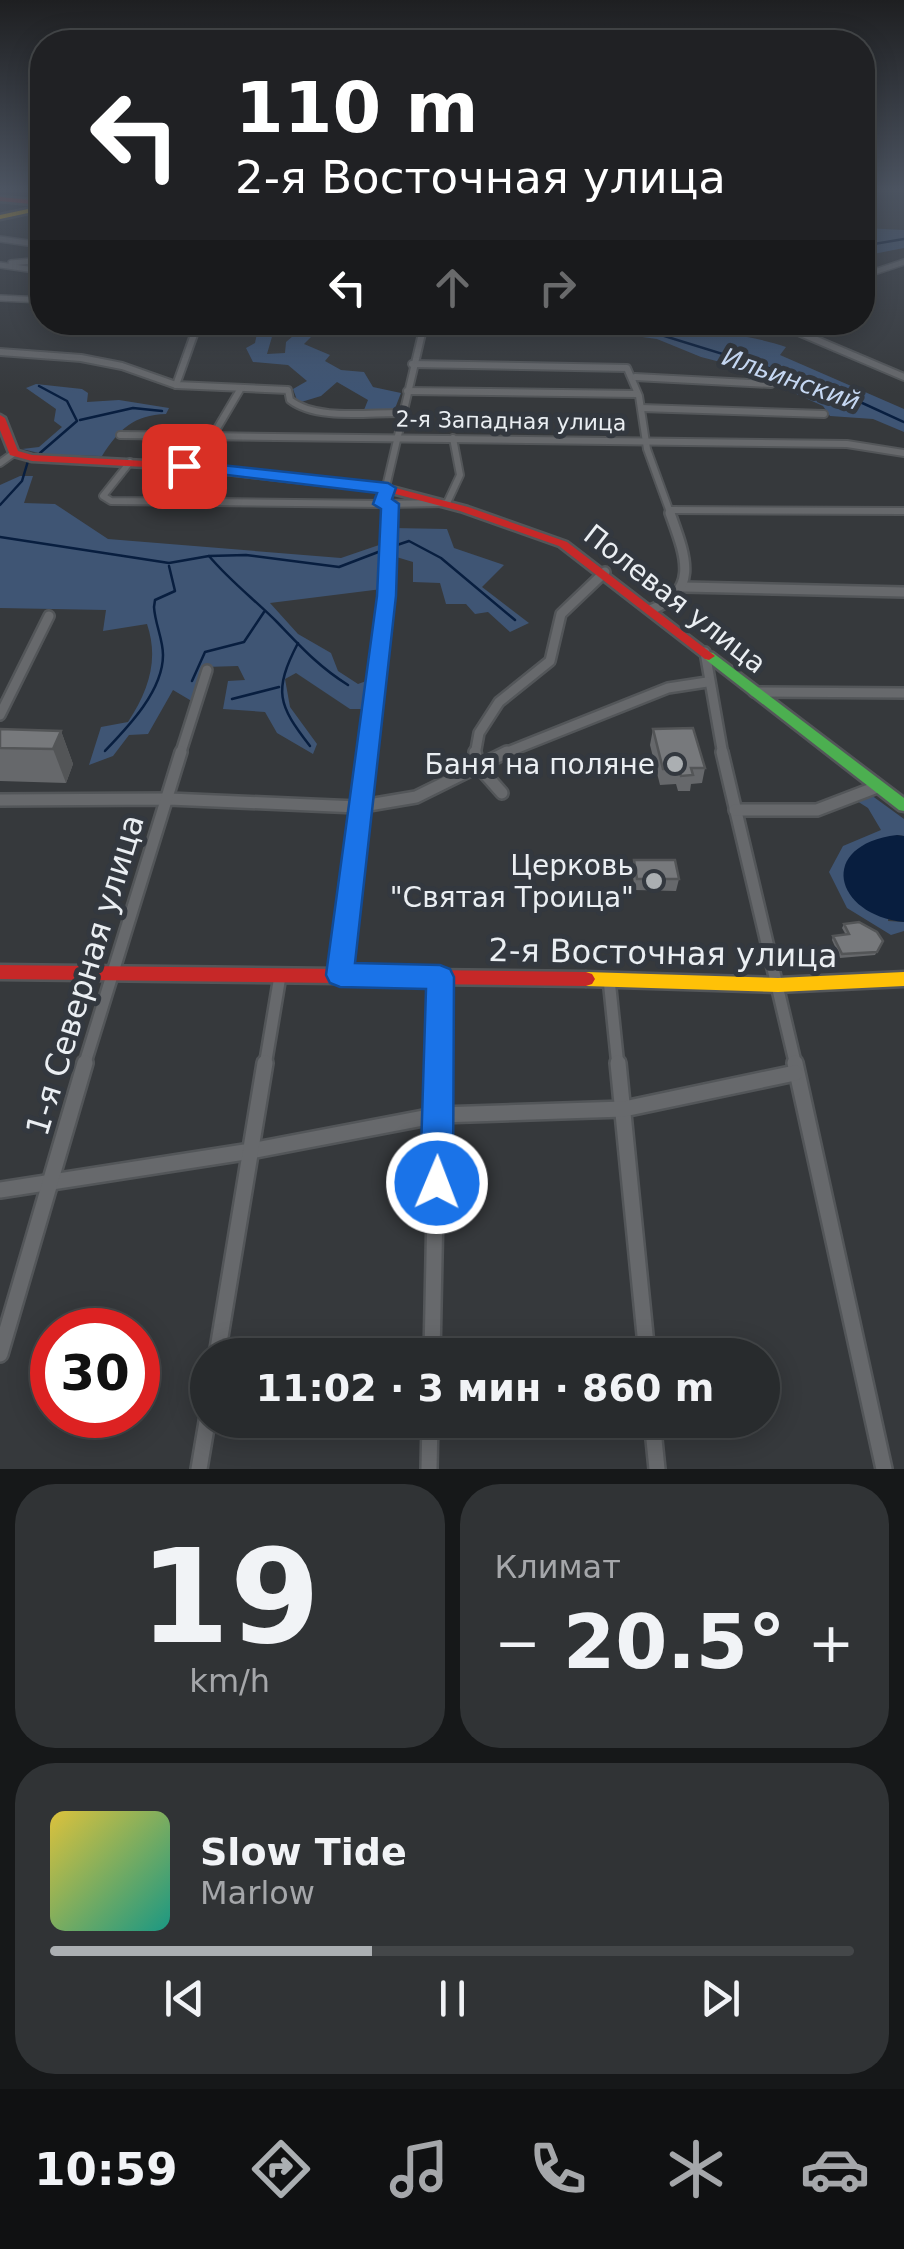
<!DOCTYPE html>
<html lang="ru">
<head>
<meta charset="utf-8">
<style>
	body { margin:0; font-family:"DejaVu Sans",sans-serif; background:#303335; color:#f1f3f6; height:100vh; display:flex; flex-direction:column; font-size:38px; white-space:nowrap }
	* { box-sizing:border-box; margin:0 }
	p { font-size:32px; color:#a5a7aa }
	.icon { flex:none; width:55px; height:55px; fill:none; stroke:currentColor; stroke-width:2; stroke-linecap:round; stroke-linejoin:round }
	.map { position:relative; height:1469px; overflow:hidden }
	.side { display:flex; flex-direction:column; gap:15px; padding:15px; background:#161819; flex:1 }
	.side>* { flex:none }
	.guide { position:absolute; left:30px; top:30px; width:845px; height:305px; border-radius:40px; box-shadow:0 5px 25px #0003,0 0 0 2px #444749; background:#202124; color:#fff; overflow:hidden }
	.speed { position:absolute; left:30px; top:1308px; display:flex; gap:20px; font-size:50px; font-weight:700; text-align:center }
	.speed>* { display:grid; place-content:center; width:130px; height:130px; border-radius:50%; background:#282b2d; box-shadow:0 5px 25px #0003,0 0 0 2px #444749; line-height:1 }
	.speed .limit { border:15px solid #d22; background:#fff; color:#111 }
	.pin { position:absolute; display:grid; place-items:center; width:85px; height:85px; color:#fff; margin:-42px; border-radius:20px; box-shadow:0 5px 15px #0006 }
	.me { position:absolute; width:110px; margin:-55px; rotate:1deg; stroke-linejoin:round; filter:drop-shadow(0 0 8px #0008) }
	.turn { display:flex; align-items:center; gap:35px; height:210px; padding:0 40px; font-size:45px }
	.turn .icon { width:130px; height:130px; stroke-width:2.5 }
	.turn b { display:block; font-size:70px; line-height:85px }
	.lanes { display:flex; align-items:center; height:95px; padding:0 40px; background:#0003; justify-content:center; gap:50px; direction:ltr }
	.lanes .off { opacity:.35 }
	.big { font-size:75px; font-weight:600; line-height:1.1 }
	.side .tile { flex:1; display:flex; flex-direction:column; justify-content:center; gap:15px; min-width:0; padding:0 35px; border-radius:40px; background:#303335 }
	.side .dial { align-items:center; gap:0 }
	.dial b { font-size:130px; line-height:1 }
	.song { display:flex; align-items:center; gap:30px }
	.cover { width:120px; height:120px; border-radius:15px; background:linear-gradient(135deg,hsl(50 70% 55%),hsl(170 70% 35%)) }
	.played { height:10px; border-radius:5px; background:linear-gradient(90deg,#abafb2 40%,#444749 40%) }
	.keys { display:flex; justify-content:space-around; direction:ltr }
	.heat { display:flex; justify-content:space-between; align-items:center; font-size:55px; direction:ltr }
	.side .tiles { flex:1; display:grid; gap:15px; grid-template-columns:1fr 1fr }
	.tile:last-child { grid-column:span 2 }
	.trip { position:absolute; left:190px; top:1338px; width:590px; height:100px; border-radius:50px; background:#282b2d; box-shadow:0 5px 25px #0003,0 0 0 2px #444749; font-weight:600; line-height:100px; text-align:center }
	.tabs { display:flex; height:160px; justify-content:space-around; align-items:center; background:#101112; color:#a5a7aa }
	.tabs .icon { width:70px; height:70px }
	.tabs .current { color:#abafb2 }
	.tabs b { font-size:45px; color:#f1f3f6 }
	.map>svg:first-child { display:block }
	.green { fill:#3f5574 }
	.water { fill:#081e3f }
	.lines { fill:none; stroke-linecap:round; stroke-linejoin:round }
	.stream { stroke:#081e3f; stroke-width:2.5 }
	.street-far4-casing { stroke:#535659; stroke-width:8 }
	.street-far3-casing { stroke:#535659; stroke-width:10 }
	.street-far2-casing { stroke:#535659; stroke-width:14 }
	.street-far1-casing { stroke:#535659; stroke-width:16 }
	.street-casing { stroke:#535659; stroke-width:20 }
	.fast-casing { stroke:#535659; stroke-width:5 }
	.slow-casing { stroke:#535659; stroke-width:5 }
	.jam-casing { stroke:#535659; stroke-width:5 }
	.street-far4 { stroke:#67696c; stroke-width:5 }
	.street-far3 { stroke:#67696c; stroke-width:6 }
	.street-far2 { stroke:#67696c; stroke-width:9 }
	.street-far1 { stroke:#67696c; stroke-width:11 }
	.street { stroke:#67696c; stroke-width:15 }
	.fast { fill:#4caf50; fill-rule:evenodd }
	.slow { fill:#ffc107; fill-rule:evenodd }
	.jam { fill:#c62828; fill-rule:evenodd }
	.wall { fill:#66686b }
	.shaded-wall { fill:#535557 }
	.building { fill:#77797c; stroke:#535557; stroke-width:2.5 }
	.route { fill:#1a73e8; stroke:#114b97; stroke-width:2.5 }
	.poi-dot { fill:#abafb2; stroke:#33383f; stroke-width:4 }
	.labels { text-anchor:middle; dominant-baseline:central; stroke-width:10; stroke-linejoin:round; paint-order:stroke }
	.far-street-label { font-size:22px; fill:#eaeef2; stroke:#33383f }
	.far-water-label { font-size:25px; font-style:italic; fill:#c5d7f2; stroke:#33383f }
	.street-label { font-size:28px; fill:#eaeef2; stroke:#33383f }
	.poi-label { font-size:28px; fill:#eaeef2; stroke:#33383f; text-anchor:end }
	.near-street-label { font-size:32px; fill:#eaeef2; stroke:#33383f }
</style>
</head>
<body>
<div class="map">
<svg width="904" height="1469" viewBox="0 0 904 1469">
	<rect width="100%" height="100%" fill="#36393c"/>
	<!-- green -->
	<g class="green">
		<polygon points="863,228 904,230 904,248 863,256"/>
		<polygon points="259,323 276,323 267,354 285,353 286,342 308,323 325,323 304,344 330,355 325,361 341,370 364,372 373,387 401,393 394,411 364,410 368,400 337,382 321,396 298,403 293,389 307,381 288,365 253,362 246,348 255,343"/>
		<path d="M 539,323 L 693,323 C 723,335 755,336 786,347 L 780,355 L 904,409 L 904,432 L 873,419 L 830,416 L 823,406 L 781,387 L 779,377 L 701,357 L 657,339 Z"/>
		<path d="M 36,384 L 82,389 L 88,393 L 87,402 L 119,400 L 169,408 L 166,414 C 134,415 119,429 102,456 L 47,455 L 22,449 L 39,447 L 62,427 L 54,421 L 56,409 L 26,388 Z"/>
		<path d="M 20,476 L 33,476 L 24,503 L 55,504 L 108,539 L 341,558 L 379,545 L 382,589 L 270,603 L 298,634 L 331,653 L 338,671 L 358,684 L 369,680 L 366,709 L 350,709 L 296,673 L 285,679 L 290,707 L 317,744 L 313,754 L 277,733 L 265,712 L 223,709 L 228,681 L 245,680 L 238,666 L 205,667 L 195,703 L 173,690 L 148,734 L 129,735 L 113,756 L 89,765 L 101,727 L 128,722 C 149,690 159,659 147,624 L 103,631 L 106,610 L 0,608 L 0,485 Z"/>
		<polygon points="393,528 447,529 454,548 504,565 482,587 529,623 510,632 488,612 475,614 466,604 446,604 440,583 413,582 413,562 393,556"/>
		<polygon points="871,795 904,819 904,836 897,835 888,921 904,922 904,931 891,935 847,908 829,872 843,846 881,830 868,808 857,801"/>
	</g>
	<!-- water -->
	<path class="water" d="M 897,835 L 904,836 L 904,922 C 834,915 816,845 897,835 Z"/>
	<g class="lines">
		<!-- stream -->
		<g class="stream">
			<polyline points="862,246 904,239"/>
			<polyline points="619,322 823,385 904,422"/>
			<polyline points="39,386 67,401 77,421 40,453"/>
			<polyline points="80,420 133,408 162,411"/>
			<polyline points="0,505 22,481 28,461"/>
			<path d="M 0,537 L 169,563 L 209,556 C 231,582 254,599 277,622 C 301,647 319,667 348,685"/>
			<polyline points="394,546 409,541 441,558 515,620"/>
			<polyline points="209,556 246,555 339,567 386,549"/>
			<path d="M 298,643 C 273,691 278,705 310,746"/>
			<polyline points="192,681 205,652 244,642 264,612"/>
			<polyline points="232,699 279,687"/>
			<path d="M 105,751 C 128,727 163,691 163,655 C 163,639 155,624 154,607 L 155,600 L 175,591 L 169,566"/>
		</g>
		<!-- street-far4 casing -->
		<g class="street-far4-casing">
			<g id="street-far4">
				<polyline points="0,239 42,245"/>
				<polyline points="11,263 42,260"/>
				<polyline points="0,265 42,271"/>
				<polyline points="862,276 904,262"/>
				<polyline points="0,298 42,300"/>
				<polyline points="191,322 195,331"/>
				<polyline points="457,322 502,322"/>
				<polyline points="781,322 795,331"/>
				<polyline points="422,331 426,322"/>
			</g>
		</g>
		<!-- street-far3 casing -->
		<g class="street-far3-casing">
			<g id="street-far3">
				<polyline points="423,329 382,504 447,503 460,475 453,438"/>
				<polyline points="791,329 904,377"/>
				<path d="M 0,352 L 81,358 L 122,366 L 176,385 L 288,390 L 290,400 C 317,421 370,412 403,413"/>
				<polyline points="412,364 627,368 639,396 647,449 671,515"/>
				<polyline points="635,377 771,384"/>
				<polyline points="176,385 196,329"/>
				<polyline points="407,391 637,394"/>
				<polyline points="641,408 824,414"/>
				<polyline points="120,435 847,444 904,453"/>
				<polyline points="130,462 103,496 111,501 382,504"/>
				<polyline points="0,463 14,453"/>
				<polyline points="184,466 212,437 241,388"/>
				<polyline points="670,510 904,511"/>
				<polyline points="390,515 390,504"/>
			</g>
		</g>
		<!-- street-far2 casing -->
		<g class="street-far2-casing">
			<g id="street-far2">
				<polyline points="684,587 904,592"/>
				<path d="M 650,610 C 701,591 685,555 670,513"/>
				<polyline points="705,652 723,755"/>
				<polyline points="754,692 904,693"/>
				<polyline points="0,715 49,616"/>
				<polyline points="180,755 207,670"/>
				<polyline points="367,755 386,596 390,513"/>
				<polyline points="475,755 479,733 499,702 550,661 561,614 605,572"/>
				<polyline points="500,755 668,688 707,682"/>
			</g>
		</g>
		<!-- street-far1 casing -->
		<g class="street-far1-casing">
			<g id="street-far1">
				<polyline points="475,752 479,767 502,793"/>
				<polyline points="722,752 796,1066"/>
				<polyline points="0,800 169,799 357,807 416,797 507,752"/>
				<polyline points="735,810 817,810 877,787"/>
				<polyline points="340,975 367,752"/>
				<polyline points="609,979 618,1066"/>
				<polyline points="84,1066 181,752"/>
				<polyline points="265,1066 280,976"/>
				<polyline points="438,1066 440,977"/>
			</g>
		</g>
		<!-- street casing -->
		<g class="street-casing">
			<g id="street">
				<polyline points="618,1063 647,1355"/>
				<polyline points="795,1063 884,1469"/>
				<polyline points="0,1190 251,1151 439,1115 624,1109 795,1073"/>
				<polyline points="0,1354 85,1063"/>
				<polyline points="217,1355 265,1063"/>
				<polyline points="432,1355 438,1063"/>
				<polyline points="652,1420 657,1469"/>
				<polyline points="199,1469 208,1416"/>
				<polyline points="429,1469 430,1420"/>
			</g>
		</g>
		<!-- fast casing -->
		<g class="fast-casing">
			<polygon id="fast" points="709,652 713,653 904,798 904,811 899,810 705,659 703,656"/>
		</g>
		<!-- slow casing -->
		<g class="slow-casing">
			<g id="slow">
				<polygon points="42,206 42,210 0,219 0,215"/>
				<polygon points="586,972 778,978 904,972 904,986 778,992 586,986 580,984 577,979 580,974"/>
			</g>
		</g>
		<!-- jam casing -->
		<g class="jam-casing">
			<g id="jam">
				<polygon points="0,197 41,201 42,205 0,201"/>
				<polygon points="0,415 5,418 18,451 32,455 184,463 388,486 468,507 567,542 715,656 709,660 705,659 559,546 460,511 388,492 184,469 32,461 10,455 0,430"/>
				<polygon points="0,965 586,972 592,974 595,979 592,984 586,986 0,979"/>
			</g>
		</g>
		<!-- street-far4 -->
		<use href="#street-far4" class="street-far4"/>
		<!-- street-far3 -->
		<use href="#street-far3" class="street-far3"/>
		<!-- street-far2 -->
		<use href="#street-far2" class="street-far2"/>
		<!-- street-far1 -->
		<use href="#street-far1" class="street-far1"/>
		<!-- street -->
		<use href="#street" class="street"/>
		<!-- fast -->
		<use href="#fast" class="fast"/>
		<!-- slow -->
		<use href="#slow" class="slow"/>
		<!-- jam -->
		<use href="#jam" class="jam"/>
	</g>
	<!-- wall -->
	<g class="wall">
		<polygon points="0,729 61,731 73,764 66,783 0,781"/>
		<polygon points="653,729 705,768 702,783 691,784 690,791 678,791 676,784 660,785 650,745"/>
		<polygon points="634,860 679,879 676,891 635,890 632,871"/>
		<polygon points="844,924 883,941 875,955 840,958 832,940 833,936 846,935 842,928"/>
	</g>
	<!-- shaded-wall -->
	<polygon class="shaded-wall" points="61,731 73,764 66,783 53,749"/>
	<!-- building -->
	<g class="building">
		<polygon points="693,728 705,768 691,768 693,775 681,776 679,769 663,769 653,729"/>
		<polygon points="0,729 61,731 53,749 0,748"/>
		<polygon points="634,860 675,860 679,879 637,879"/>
		<polygon points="859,922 877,932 883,941 877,952 842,954 833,936 849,934 844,924"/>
	</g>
	<!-- sky -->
	<linearGradient id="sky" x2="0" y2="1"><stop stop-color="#1e1f21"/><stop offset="0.48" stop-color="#4c5461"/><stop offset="1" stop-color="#4c5461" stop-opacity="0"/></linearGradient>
	<rect width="904" height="394" fill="url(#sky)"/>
	<!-- route -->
	<polygon class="route" points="184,461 388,483 396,488 392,499 399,504 396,596 355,963 440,965 450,969 454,977 453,1183 448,1195 437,1200 425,1195 420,1183 426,989 340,987 330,983 326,975 377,596 381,509 373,504 377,493 178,469 178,462"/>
	<!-- markers -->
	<g class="poi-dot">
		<circle cx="675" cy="764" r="10"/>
		<circle cx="654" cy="881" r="10"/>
	</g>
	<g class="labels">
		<!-- far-street labels -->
		<g class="far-street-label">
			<text transform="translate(511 421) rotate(1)">2-я Западная улица</text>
		</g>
		<!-- far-water labels -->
		<g class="far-water-label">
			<text transform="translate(791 379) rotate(19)">Ильинский</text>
		</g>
		<!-- street labels -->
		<g class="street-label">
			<text transform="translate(675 599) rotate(38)">Полевая улица</text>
		</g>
		<!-- poi labels -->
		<g class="poi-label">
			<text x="655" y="764">Баня на поляне</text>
			<text x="634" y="865">Церковь<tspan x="634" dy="32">"Святая Троица"</tspan></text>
		</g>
		<!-- near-street labels -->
		<g class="near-street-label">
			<text transform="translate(663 953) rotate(1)">2-я Восточная улица</text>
			<text transform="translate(85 975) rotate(-73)">1-я Северная улица</text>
		</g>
	</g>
</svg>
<div class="speed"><div class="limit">30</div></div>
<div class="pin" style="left:184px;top:466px;background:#d93025"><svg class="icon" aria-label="arrive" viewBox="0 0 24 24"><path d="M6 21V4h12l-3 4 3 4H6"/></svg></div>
<svg class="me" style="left:437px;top:1183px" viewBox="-20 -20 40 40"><circle r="17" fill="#1a73e8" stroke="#fff" stroke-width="3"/><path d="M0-11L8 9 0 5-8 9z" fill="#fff"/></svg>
<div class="trip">11:02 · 3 мин · 860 m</div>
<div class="guide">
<div class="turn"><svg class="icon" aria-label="left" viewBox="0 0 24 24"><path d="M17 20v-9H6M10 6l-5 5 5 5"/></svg><div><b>110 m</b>2-я Восточная улица</div></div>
<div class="lanes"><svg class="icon" aria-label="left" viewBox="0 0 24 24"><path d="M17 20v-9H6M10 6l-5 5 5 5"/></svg><svg class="icon off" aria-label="ahead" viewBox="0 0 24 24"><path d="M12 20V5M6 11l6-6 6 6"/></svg><svg class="icon off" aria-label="right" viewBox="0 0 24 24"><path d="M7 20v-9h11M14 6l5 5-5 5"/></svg></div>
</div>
</div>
<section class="side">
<div class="tiles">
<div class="tile dial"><b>19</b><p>km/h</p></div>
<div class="tile"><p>Климат</p>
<div class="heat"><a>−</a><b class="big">20.5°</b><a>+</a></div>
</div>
<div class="tile">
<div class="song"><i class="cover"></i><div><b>Slow Tide</b><p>Marlow</p></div></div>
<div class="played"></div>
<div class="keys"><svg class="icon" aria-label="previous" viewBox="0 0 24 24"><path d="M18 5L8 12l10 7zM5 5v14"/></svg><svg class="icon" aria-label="pause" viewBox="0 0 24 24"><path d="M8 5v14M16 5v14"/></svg><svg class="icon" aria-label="next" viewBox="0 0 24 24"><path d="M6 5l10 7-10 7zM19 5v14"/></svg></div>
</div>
</div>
</section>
<nav class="tabs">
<b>10:59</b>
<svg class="icon current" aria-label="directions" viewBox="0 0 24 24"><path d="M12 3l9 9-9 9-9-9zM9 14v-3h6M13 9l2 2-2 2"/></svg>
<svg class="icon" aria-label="music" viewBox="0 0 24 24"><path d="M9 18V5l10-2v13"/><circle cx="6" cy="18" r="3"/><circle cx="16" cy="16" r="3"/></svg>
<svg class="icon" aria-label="phone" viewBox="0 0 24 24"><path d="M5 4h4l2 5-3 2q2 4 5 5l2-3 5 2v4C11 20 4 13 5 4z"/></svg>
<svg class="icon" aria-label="climate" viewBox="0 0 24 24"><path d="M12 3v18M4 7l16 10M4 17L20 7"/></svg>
<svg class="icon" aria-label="car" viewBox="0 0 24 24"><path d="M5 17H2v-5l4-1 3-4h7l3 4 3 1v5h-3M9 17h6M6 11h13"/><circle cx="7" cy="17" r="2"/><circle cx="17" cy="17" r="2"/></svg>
</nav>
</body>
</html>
